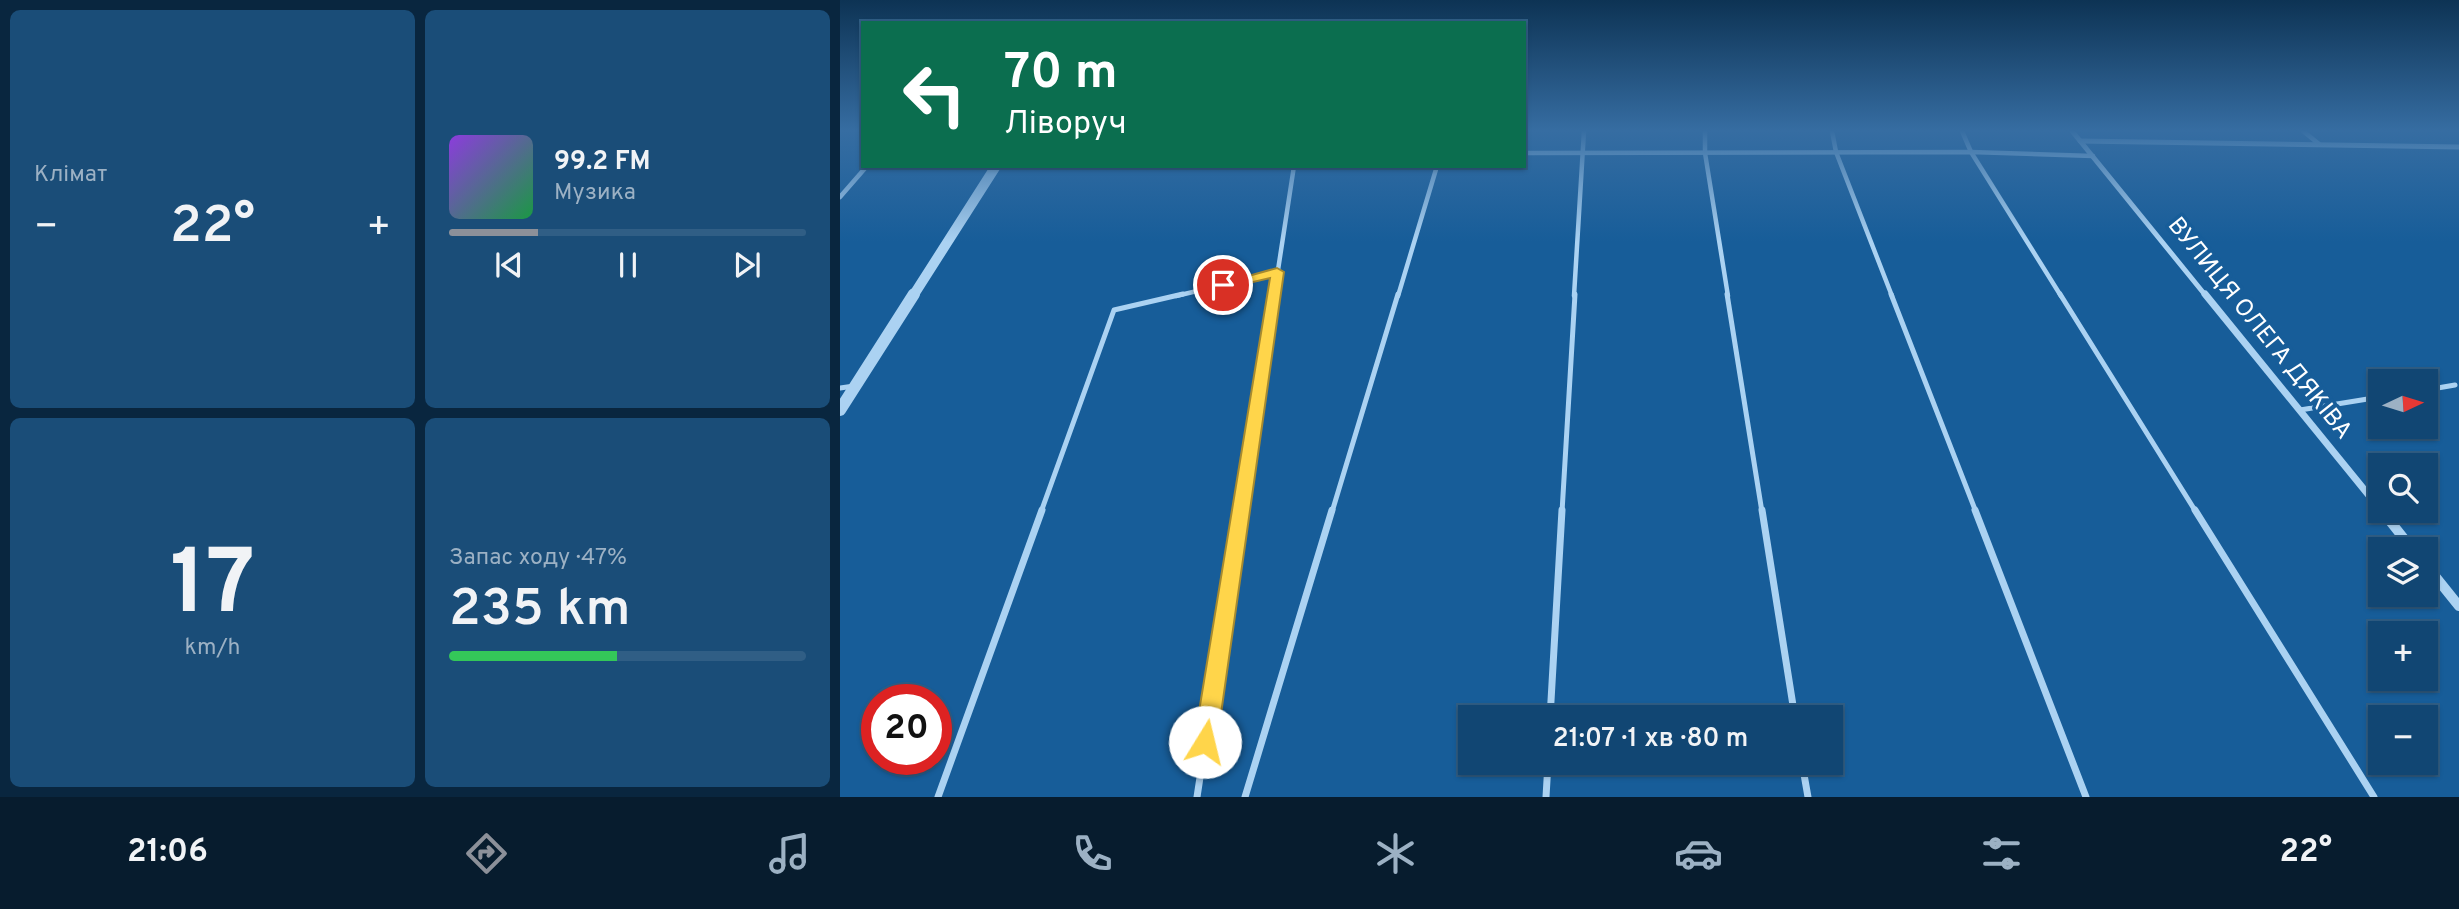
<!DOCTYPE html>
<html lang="uk">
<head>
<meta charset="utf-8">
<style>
	body { margin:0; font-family:Overpass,sans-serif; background:#1a4d78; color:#f1f3f6; height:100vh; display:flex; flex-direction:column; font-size:26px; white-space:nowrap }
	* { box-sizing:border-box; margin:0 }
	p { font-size:23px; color:#9cb1c4 }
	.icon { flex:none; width:38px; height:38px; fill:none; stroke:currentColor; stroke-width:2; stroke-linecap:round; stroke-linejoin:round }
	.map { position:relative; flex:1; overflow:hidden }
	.details { display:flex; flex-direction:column; gap:10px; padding:10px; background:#09263f; width:840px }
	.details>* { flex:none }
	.hud { position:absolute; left:21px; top:21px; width:665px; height:147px; border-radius:0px; box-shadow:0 2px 5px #0004,0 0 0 2px #305e85; background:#0b6e4f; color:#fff; overflow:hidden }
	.needle { width:46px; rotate:86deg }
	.buttons { position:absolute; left:1528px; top:369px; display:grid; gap:14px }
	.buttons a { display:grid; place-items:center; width:70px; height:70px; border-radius:0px; background:#114673; box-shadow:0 2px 5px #0004,0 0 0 2px #305e85; font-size:35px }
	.speed { position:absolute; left:21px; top:684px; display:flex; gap:14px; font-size:35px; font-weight:700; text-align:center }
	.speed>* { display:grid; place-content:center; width:91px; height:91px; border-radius:50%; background:#114673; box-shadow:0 2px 5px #0004,0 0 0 2px #305e85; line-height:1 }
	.speed .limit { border:10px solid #d22; background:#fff; color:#111 }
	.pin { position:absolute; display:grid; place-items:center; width:60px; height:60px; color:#fff; margin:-30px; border:4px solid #fff; border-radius:50%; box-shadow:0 2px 7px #0007 }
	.me { position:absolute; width:77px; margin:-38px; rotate:9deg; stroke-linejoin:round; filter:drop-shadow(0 0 5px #0008) }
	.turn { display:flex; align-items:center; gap:24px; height:147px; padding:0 28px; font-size:32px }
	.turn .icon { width:91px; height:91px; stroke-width:2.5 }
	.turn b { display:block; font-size:49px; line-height:60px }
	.big { font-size:52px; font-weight:600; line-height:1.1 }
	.details .widget { flex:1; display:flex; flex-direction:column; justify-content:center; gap:10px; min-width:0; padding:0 24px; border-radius:10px; background:#1a4d78 }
	.details .dial { align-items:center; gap:0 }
	.dial b { font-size:91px; line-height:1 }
	.song { display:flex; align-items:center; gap:21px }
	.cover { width:84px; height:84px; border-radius:10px; background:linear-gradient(135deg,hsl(270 70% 55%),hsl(140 70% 35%)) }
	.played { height:7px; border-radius:4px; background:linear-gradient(90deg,#8c9099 25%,#305e85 25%) }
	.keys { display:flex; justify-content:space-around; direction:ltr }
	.heat { display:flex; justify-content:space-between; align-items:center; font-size:38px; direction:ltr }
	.charge { height:10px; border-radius:5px; background:linear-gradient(90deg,#34c759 47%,#305e85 0) }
	.details .tiles { flex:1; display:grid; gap:10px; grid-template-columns:repeat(2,1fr) }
	.trip { position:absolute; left:618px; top:705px; width:385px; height:70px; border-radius:0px; background:#114673; box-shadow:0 2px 5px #0004,0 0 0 2px #305e85; font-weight:600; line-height:70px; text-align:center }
	.menu { display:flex; height:112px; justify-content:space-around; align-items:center; background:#071c2e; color:#9cb1c4 }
	.menu .icon { width:49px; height:49px }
	.menu .on { color:#8c9099 }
	.menu b { font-size:32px; color:#f1f3f6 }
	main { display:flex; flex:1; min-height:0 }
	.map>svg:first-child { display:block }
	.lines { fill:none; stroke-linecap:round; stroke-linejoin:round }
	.service-far2 { stroke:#abd2f2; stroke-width:4.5 }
	.service-far1 { stroke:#abd2f2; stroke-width:5 }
	.service { stroke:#abd2f2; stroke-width:7 }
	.minor-far2 { stroke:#abd2f2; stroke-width:5 }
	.minor-far1 { stroke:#abd2f2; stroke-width:7 }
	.minor { stroke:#abd2f2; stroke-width:10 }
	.tertiary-far1 { stroke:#abd2f2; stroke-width:10 }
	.tertiary { stroke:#abd2f2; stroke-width:12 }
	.route { fill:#ffd54a; stroke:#a68a30; stroke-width:2 }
	.labels { text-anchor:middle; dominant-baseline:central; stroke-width:7; stroke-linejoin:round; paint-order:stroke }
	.street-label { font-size:24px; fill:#fff; stroke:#175d99 }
</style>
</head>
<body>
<main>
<section class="details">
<div class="tiles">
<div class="widget"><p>Клімат</p>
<div class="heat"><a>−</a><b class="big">22°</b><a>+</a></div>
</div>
<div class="widget">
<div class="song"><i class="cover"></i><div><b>99.2 FM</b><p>Музика</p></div></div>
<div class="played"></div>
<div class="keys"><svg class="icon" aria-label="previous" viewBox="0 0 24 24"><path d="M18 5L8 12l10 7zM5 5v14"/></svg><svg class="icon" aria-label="pause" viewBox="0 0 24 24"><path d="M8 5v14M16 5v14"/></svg><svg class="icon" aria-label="next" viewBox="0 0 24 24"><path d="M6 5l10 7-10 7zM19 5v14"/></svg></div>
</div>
<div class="widget dial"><b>17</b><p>km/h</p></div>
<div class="widget"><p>Запас ходу · 47%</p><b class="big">235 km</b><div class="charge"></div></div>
</div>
</section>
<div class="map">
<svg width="1619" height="797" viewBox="0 0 1619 797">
	<rect width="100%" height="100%" fill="#175d99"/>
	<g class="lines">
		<!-- service-far2 -->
		<g class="service-far2">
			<polyline points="865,131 865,153 888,296"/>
			<polyline points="992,131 996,152 1052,296"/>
			<polyline points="1122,131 1131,152 1221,296"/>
			<polyline points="1463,131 1479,144"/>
			<polyline points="684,153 1131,152 1253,156"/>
			<polyline points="0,197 27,166"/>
			<polyline points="336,296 437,272"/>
			<polyline points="434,296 454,166"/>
			<polyline points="558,296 597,166"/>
			<polyline points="734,296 744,131"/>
		</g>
		<!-- service-far1 -->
		<g class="service-far1">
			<polyline points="887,294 922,512"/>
			<polyline points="1051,294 1136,512"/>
			<polyline points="1220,294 1356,512"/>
			<polyline points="0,388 14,386"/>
			<polyline points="1586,390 1615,385"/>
			<polyline points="1460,410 1540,397"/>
			<polyline points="201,512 274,310 343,294"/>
			<polyline points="401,512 434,294"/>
			<polyline points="492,512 558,294"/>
			<polyline points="722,512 735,294"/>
		</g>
		<!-- service -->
		<g class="service">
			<polyline points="922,510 955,718"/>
			<polyline points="1135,510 1246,797"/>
			<polyline points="1355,510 1534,797"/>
			<polyline points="710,718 722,510"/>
			<polyline points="962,763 968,797"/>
			<polyline points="98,797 202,510"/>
			<polyline points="357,797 401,510"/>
			<polyline points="405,797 492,510"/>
			<polyline points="706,797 708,763"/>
		</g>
		<!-- minor-far2 -->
		<g class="minor-far2">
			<polyline points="1232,131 1366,296"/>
			<polyline points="1240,141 1619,147"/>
		</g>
		<!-- minor-far1 -->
		<polyline class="minor-far1" points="1365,294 1540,509"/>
		<!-- minor -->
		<g class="minor">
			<polyline points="1542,511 1573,550"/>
			<polyline points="1586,565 1619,606"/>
		</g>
		<!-- tertiary-far1 -->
		<polyline class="tertiary-far1" points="73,296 156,166"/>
		<!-- tertiary -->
		<polyline class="tertiary" points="0,410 74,294"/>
	</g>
	<!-- sky -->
	<linearGradient id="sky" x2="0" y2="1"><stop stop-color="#0d3354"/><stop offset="0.54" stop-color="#366da2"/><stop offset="1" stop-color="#366da2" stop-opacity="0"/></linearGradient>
	<rect width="1619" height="242" fill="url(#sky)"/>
	<!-- route -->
	<polygon class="route" points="437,268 444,272 377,742 373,749 365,752 357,749 354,742 430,278 383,289 376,285"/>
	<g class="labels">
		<!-- street labels -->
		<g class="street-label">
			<text transform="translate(1419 329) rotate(51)">ВУЛИЦЯ ОЛЕГА ДЯКІВА</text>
		</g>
	</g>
</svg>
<div class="buttons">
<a><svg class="needle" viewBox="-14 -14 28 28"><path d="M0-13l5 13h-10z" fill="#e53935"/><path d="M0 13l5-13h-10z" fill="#9cb1c4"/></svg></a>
<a><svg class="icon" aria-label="search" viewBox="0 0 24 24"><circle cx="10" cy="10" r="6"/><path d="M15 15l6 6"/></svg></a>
<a><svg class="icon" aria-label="layers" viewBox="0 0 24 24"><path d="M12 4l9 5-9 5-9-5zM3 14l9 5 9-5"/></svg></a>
<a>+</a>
<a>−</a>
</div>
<div class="speed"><div class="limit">20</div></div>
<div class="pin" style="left:383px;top:285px;background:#d93025"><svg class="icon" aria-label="arrive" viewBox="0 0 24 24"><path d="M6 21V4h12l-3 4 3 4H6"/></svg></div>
<svg class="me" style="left:365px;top:742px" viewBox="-20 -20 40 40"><circle r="19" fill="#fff"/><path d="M0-13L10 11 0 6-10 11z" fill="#ffd54a"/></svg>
<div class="trip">21:07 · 1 хв · 80 m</div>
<div class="hud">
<div class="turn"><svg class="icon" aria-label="left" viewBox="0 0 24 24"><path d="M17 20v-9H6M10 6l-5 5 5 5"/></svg><div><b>70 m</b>Ліворуч</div></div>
</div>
</div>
</main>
<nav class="menu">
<b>21:06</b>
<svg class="icon on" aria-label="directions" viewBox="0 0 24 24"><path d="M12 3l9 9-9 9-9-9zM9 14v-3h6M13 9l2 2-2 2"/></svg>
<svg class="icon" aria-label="music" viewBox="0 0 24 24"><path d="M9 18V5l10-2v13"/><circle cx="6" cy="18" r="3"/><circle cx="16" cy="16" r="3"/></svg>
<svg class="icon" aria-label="phone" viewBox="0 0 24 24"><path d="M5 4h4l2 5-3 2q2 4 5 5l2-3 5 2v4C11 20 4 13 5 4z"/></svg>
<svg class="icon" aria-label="climate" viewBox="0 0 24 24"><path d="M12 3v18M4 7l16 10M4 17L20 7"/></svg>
<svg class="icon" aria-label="car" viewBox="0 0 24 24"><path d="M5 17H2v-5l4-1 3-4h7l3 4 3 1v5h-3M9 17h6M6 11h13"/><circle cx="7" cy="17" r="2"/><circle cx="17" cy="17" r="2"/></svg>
<svg class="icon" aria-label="filters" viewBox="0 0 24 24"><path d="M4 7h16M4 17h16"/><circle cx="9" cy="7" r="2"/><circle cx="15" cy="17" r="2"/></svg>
<b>22°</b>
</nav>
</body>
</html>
